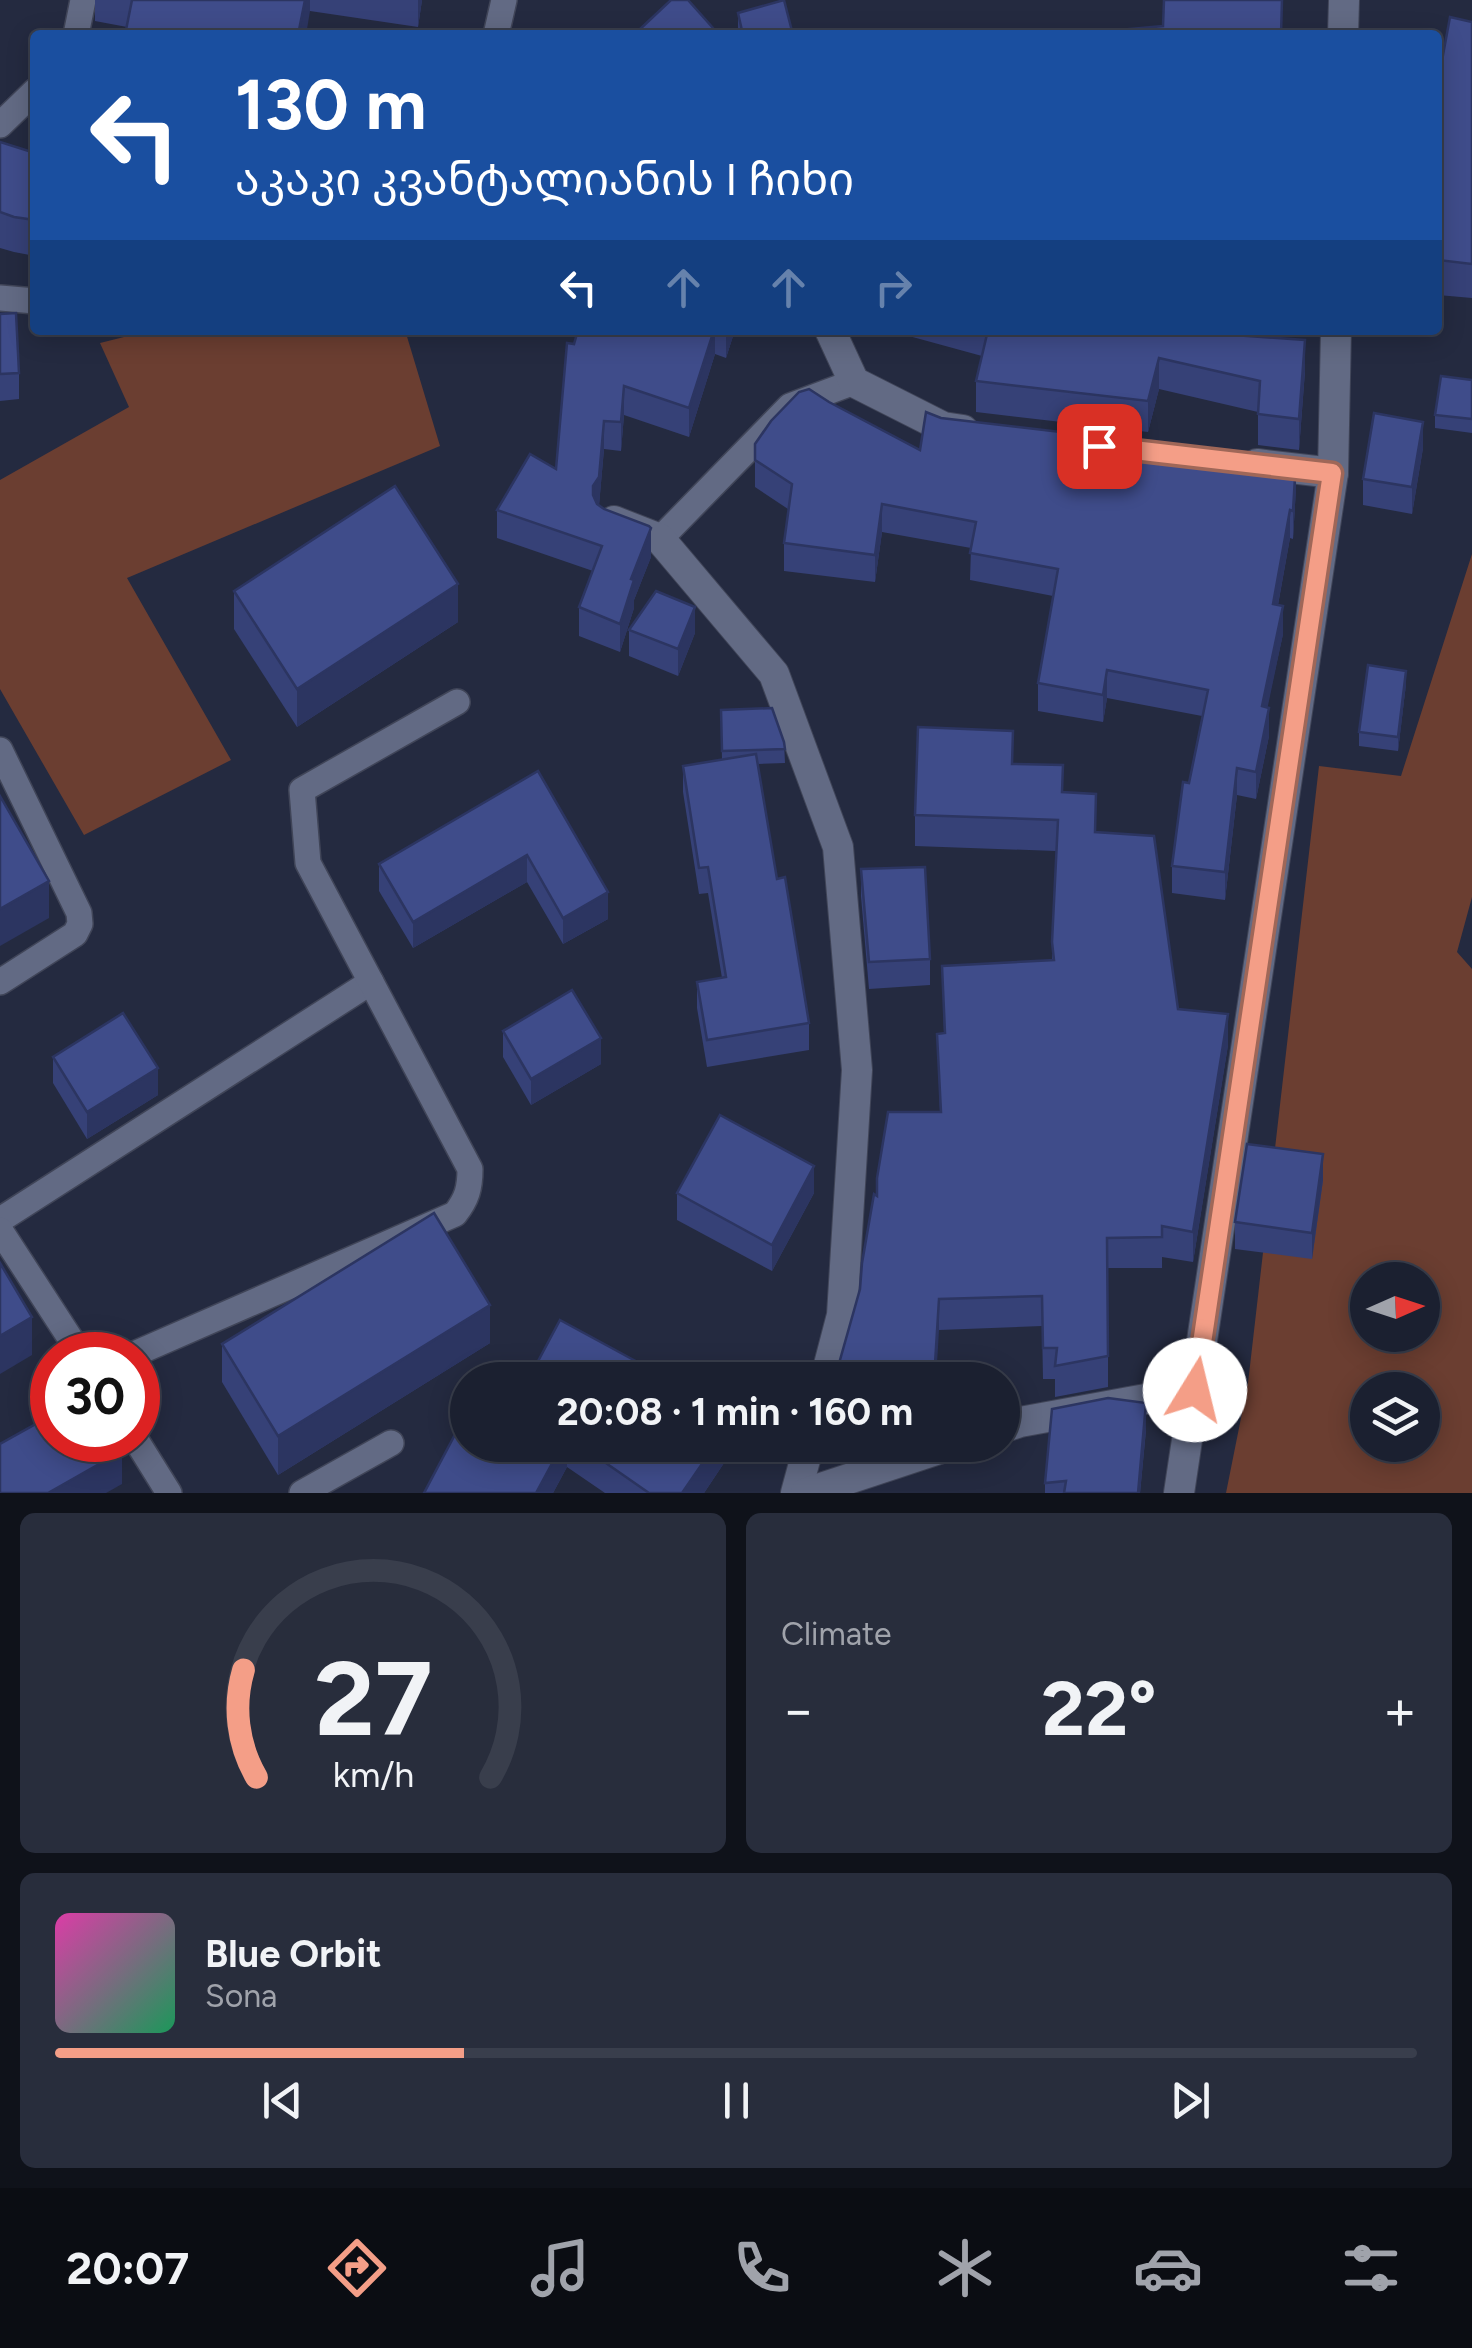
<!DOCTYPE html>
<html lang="en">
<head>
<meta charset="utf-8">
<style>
	body { margin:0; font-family:Figtree,"Noto Sans Georgian",sans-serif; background:#282d3c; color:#f1f3f6; height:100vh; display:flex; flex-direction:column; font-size:38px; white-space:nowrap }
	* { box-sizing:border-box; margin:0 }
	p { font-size:32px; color:#a0a3ab }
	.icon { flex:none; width:55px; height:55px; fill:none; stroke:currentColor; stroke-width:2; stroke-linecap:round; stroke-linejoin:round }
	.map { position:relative; height:1493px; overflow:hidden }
	.drawer { display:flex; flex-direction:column; gap:20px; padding:20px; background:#0f121a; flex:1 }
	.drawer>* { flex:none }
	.guide { position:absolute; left:30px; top:30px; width:1412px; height:305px; border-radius:10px; box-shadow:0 5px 25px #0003,0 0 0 2px #393e4c; background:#1a4fa0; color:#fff; overflow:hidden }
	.needle { width:65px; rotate:87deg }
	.controls { position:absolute; left:1350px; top:1262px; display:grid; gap:20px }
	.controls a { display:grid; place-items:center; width:90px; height:90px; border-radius:50%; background:#1b2030; box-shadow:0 5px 25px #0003,0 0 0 2px #393e4c; font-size:50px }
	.speed { position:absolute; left:30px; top:1332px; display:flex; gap:20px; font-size:50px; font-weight:700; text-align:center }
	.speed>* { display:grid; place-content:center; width:130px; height:130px; border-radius:50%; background:#1b2030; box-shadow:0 5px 25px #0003,0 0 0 2px #393e4c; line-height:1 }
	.speed .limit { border:15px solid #d22; background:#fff; color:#111 }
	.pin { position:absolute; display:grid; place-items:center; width:85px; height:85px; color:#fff; margin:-42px; border-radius:20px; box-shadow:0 5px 15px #0006 }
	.me { position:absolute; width:110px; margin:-55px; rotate:9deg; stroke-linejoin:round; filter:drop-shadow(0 0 8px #0008) }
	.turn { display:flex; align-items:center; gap:35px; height:210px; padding:0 40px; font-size:45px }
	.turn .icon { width:130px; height:130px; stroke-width:2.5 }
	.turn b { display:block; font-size:70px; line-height:85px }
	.lanes { display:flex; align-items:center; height:95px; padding:0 40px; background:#0003; justify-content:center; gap:50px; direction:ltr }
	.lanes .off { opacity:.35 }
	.big { font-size:75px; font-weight:700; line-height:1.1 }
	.drawer .card { flex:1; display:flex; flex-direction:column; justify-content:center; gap:15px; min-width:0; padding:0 35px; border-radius:15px; background:#282d3c }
	.drawer .dial { align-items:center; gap:0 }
	.dial svg { height:260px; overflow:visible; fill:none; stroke:#393e4c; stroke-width:7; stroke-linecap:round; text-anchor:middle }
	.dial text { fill:#f1f3f6; stroke:none }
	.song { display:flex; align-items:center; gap:30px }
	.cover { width:120px; height:120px; border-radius:15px; background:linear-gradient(135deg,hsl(320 70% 55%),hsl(150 70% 35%)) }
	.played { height:10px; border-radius:5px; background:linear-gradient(90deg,#f49e87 30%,#393e4c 30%) }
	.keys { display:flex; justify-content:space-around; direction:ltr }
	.heat { display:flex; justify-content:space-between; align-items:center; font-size:55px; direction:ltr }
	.drawer .tiles { flex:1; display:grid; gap:20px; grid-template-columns:1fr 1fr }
	.card:last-child { grid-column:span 2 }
	.trip { position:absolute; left:450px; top:1362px; width:570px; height:100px; border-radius:50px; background:#1b2030; box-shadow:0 5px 25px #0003,0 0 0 2px #393e4c; font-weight:700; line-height:100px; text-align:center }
	.tab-bar { display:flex; height:160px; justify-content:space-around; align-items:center; background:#0b0d13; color:#a0a3ab }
	.tab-bar .icon { width:70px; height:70px }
	.tab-bar .current { color:#f49e87 }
	.tab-bar b { font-size:45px; color:#f1f3f6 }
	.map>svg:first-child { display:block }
	.green { fill:#6b3e31; fill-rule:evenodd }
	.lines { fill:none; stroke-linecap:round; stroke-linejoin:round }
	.lane-casing { stroke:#404558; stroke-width:28 }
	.street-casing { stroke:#404558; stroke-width:32 }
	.lane { stroke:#626a84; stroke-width:25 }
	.street { stroke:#626a84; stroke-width:30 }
	.wall { fill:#364177 }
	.shaded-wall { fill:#2c3561 }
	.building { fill:#3f4c8a; stroke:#2c3561; stroke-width:2.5 }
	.route-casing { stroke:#9f6758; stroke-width:25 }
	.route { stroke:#f49e87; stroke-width:18 }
</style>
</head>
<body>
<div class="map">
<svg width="1472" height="1493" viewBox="0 0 1472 1493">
	<rect width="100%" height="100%" fill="#242a40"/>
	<!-- green -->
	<g class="green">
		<polygon points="152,330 405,330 440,446 127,578 231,760 84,835 0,689 0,480 129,407 100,343"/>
		<path d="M 1472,554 L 1472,897 L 1457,952 L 1472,969 L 1472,1493 L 1226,1493 L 1248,1383 L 1319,766 L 1401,776 ZM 1368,1280 L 1422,1280 L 1422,1335 L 1368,1335 ZM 1368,1390 L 1422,1390 L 1422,1445 L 1368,1445 Z"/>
	</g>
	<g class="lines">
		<!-- lane casing -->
		<g class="lane-casing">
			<g id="lane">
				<polyline points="76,35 83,0"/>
				<polyline points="496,35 504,0"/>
				<polyline points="0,125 35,91"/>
				<polyline points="0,298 35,301"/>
				<polyline points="660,539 790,406 854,382"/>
				<polyline points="0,750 79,913 80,924 75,934 0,982"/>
				<polyline points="0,1220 371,982"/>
				<polyline points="0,1230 81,1355"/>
				<path d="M 132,1355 L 455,1214 C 467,1199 470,1188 470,1169 L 308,863 L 302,790 L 457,702"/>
				<polyline points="136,1440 169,1493"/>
				<polyline points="302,1493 391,1443"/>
			</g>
		</g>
		<!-- street casing -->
		<g class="street-casing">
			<g id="street">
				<polyline points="1343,35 1344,0"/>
				<polyline points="830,330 854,382 943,427 963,430"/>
				<polyline points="1257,464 1333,473"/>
				<polyline points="614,521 660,539 774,674 838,847 857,1070 842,1315 825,1380"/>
				<polyline points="1002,1428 1020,1422 1195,1390"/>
				<polyline points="796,1493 809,1445"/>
				<polyline points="806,1493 951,1445"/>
				<polyline points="1179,1493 1333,473 1336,330"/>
			</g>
		</g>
		<!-- lane -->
		<use href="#lane" class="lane"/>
		<!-- street -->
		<use href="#street" class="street"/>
	</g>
	<!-- wall -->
	<g class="wall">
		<polygon points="95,0 422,0 418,27 310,11 127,27 95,21"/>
		<polygon points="738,13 793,35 738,35"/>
		<polygon points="1472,22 1472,298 1438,295 1438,82"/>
		<polygon points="0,142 35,153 35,256 14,252 0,248"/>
		<polygon points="0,314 19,373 19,399 0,401"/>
		<polygon points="578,330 735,330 726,358 715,354 689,437 624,415 621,451 604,449 599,505 651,557 634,600 634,608 620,652 579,636 579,607 593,571 497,538 497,510 556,469 574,344"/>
		<polygon points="887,330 1212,330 1212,334 1305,371 1299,450 1258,445 1258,412 1159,389 1148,432 976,412 976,381 982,356"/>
		<polygon points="1472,380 1472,433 1435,428 1435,415"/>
		<polygon points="829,402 920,450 941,418 1296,488 1293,539 1290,538 1278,605 1283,634 1267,707 1269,736 1256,799 1237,795 1225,900 1172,893 1172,866 1202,716 1107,698 1103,722 1038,711 1038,683 1053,596 970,580 971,548 882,532 875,582 784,571 784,543 788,509 755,487 755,444"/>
		<polygon points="1423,448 1412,514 1363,505 1363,479"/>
		<polygon points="234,591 458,622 297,727 234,629"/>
		<polygon points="629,630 695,633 678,676 629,656"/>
		<polygon points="1406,684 1398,751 1359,746 1359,732"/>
		<polygon points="721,710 784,742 785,763 758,764 777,879 809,1023 809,1050 707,1067 697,1008 697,982 722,978 708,893 699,894 683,792 683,766 722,760"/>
		<polygon points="1013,764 1063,793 1096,832 1178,1009 1228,1045 1193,1262 1162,1257 1162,1268 1108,1268 1108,1387 1055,1397 1055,1379 1043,1379 1042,1326 939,1330 860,1289 877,1196 940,1112 937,1034 944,1033 942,966 1052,960 1056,851 915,846 915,815"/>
		<polygon points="538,771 608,919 563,944 527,882 413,948 379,891 379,864"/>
		<polygon points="861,869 930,959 930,985 869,989 861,896"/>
		<polygon points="503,1031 601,1064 531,1105 503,1057"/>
		<polygon points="53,1057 158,1095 87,1139 53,1083"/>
		<polygon points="1323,1180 1312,1259 1235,1249 1235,1222"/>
		<polygon points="677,1193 814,1193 772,1271 677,1220"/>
		<polygon points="490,1343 278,1475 222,1382 222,1344"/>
		<polygon points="1146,1430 1140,1493 1045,1493 1045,1483"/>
		<polygon points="468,1445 736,1445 704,1493 605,1493 567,1467 553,1493"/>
	</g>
	<!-- shaded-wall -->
	<g class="shaded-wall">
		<polygon points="305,0 310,0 310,11 306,35 298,35"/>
		<polygon points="418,0 422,0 418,27"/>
		<polygon points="714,330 715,330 715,354 689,437 689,408"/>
		<polygon points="726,330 735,330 726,358"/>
		<polygon points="1305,340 1305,371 1299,450 1299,419"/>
		<polygon points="1159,358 1159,389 1148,432 1148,401"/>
		<polygon points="624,386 624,415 621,451 621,422"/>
		<polygon points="604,421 604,449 599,506 593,514 593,486"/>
		<polygon points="1423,422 1423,448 1412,514 1412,487"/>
		<polygon points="1296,460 1296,488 1293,539 1293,511"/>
		<polygon points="882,504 882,532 875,582 875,555"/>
		<polygon points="1290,510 1290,538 1273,632 1273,604"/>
		<polygon points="651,528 651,557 634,600 634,608 620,652 620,624 631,579"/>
		<polygon points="458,584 458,622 297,727 297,689"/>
		<polygon points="1283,606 1283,634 1262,734 1262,706"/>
		<polygon points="695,607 695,633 678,676 678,649"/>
		<polygon points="1107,670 1107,698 1103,722 1103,695"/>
		<polygon points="1406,671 1406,684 1398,751 1398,737"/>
		<polygon points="1269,708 1269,736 1256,799 1256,772"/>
		<polygon points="1237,768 1237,795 1225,900 1225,872"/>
		<polygon points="527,855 527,882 413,948 413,922"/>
		<polygon points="49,881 49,918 0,946 0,909"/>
		<polygon points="608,892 608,919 563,944 563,918"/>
		<polygon points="1228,1014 1228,1045 1193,1262 1193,1232"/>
		<polygon points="601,1038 601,1064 531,1105 531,1079"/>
		<polygon points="158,1068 158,1095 87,1139 87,1112"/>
		<polygon points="1323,1154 1323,1180 1312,1259 1312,1233"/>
		<polygon points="814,1166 814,1193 772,1271 772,1245"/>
		<polygon points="939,1299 939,1330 936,1380 934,1380"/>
		<polygon points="490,1305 490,1343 278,1475 278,1436"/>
		<polygon points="32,1317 32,1355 0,1374 0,1336"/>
		<polygon points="1146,1403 1146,1430 1140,1493 1138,1493"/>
		<polygon points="562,1445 567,1445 567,1467 553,1493 536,1493"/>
		<polygon points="715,1445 736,1445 704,1493 682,1493"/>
		<polygon points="122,1451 122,1484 106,1493 48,1493"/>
	</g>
	<!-- building -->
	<g class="building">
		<polygon points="132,0 305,0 298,35 125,35"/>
		<polygon points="671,0 688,0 713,28 711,35 641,35 638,31"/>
		<polygon points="784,0 793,35 743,35 738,13"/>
		<polygon points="1164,0 1282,0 1281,35 1063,35 1163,26"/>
		<polygon points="1450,17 1472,22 1472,264 1438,260 1438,82"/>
		<polygon points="0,142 35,153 35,220 14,217 0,212"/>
		<polygon points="16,313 19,373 0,374 0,314"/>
		<polygon points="578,330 714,330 689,408 624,386 621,422 604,421 599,477 593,486 593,495 597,504 604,509 649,526 651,528 631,579 634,580 620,624 579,607 602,546 497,510 530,454 556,469 567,343 574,344"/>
		<polygon points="988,330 1206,330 1206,333 1305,340 1299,419 1258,414 1260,381 1159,358 1148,401 976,381"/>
		<polygon points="1441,376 1472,380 1472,419 1435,415"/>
		<polygon points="809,389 829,402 920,450 926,412 941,418 1214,450 1255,457 1255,455 1296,460 1293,511 1290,510 1273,604 1283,606 1262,706 1269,708 1256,772 1237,768 1225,872 1172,866 1183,782 1189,783 1208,690 1107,670 1103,695 1038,683 1058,569 970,553 976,522 882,504 875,555 784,543 792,484 755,460 755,444 771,421 799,392"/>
		<polygon points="1374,413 1423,422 1412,487 1363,479"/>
		<polygon points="395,486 458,584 297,689 234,591"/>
		<polygon points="656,591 695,607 678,649 629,630"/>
		<polygon points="1368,665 1406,671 1398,737 1359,732"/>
		<polygon points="772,708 784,742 785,749 722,751 721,710"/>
		<polygon points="918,727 1013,731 1012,764 1063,765 1062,792 1096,794 1095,832 1154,836 1178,1009 1228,1014 1193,1232 1162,1226 1162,1237 1107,1238 1108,1356 1055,1366 1057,1348 1043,1348 1042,1296 939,1299 934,1380 837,1380 840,1360 860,1289 862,1263 874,1194 877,1196 877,1178 888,1112 941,1112 937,1034 945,1033 942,966 1054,960 1052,942 1058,820 915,815"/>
		<polygon points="756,754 777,879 785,877 809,1023 707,1040 697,982 726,977 708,867 699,868 683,766"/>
		<polygon points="538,771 608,892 563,918 527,855 413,922 379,864"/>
		<polygon points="0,796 49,881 0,909"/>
		<polygon points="925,867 930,959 869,962 861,869"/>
		<polygon points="572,990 601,1038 531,1079 503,1031"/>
		<polygon points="123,1013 158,1068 87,1112 53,1057"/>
		<polygon points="720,1115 814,1166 772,1245 677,1193"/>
		<polygon points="1247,1144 1323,1154 1312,1233 1235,1222"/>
		<polygon points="434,1213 490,1305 278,1436 222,1344"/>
		<polygon points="0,1263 32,1317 0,1336"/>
		<polygon points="560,1320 654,1371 661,1362 687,1380 528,1380"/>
		<polygon points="1108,1398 1146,1403 1138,1493 1064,1493 1066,1481 1045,1483 1052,1409"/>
		<polygon points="52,1415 52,1440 116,1440 122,1451 48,1493 0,1493 0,1444"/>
		<polygon points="459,1427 468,1432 468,1445 562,1445 536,1493 424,1493"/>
		<polygon points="580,1445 715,1445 682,1493 649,1493"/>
	</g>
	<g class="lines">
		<!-- route casing -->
		<g class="route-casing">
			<polyline id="route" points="1099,446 1332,473 1195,1390"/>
		</g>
		<!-- route -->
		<use href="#route" class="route"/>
	</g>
</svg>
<div class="controls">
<a><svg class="needle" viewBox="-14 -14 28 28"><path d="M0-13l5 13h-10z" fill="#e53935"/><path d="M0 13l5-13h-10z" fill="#a0a3ab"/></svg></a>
<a><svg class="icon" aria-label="layers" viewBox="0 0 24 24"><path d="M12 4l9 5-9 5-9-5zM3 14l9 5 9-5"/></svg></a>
</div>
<div class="speed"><div class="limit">30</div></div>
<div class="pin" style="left:1099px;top:446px;background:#d93025"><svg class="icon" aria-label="arrive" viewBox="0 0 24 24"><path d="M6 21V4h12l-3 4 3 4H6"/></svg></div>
<svg class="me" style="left:1195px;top:1390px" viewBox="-20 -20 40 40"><circle r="19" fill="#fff"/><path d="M0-13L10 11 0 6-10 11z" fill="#f49e87"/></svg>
<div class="trip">20:08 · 1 min · 160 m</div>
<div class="guide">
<div class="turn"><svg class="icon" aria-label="left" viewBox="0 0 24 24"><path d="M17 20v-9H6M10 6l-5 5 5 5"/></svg><div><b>130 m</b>აკაკი კვანტალიანის I ჩიხი</div></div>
<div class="lanes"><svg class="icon" aria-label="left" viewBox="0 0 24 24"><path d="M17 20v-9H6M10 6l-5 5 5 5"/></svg><svg class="icon off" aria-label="ahead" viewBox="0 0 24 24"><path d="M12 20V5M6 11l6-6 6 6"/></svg><svg class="icon off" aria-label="ahead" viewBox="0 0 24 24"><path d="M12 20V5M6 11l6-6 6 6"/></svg><svg class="icon off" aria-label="right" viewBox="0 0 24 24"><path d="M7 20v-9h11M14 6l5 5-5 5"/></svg></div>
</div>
</div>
<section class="drawer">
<div class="tiles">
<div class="card dial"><svg viewBox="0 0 100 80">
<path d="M14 69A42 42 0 1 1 86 69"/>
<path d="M14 69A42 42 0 0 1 10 36" stroke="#f49e87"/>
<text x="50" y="56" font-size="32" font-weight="700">27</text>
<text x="50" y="72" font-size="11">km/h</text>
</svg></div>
<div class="card"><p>Climate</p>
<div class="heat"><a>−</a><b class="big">22°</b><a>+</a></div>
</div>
<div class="card">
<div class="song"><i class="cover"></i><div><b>Blue Orbit</b><p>Sona</p></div></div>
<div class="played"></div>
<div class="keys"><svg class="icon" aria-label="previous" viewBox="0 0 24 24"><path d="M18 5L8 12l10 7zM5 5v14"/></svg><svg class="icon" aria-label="pause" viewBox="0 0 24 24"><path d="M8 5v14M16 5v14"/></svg><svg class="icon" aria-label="next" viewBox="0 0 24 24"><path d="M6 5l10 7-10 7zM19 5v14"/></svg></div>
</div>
</div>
</section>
<nav class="tab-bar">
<b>20:07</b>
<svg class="icon current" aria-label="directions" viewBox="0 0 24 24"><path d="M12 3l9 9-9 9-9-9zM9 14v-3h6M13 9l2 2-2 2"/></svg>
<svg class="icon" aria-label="music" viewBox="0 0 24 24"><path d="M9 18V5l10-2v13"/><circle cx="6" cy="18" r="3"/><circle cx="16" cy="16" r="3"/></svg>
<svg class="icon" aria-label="phone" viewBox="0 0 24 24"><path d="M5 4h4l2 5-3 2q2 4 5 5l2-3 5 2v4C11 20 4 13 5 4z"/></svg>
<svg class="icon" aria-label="climate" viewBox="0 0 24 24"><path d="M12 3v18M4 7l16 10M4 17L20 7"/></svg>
<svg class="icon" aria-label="car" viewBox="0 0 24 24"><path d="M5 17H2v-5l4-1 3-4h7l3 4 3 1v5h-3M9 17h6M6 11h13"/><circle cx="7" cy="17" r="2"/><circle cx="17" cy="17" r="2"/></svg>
<svg class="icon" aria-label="filters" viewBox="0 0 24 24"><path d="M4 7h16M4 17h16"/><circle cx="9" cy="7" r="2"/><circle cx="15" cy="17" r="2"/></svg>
</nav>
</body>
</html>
